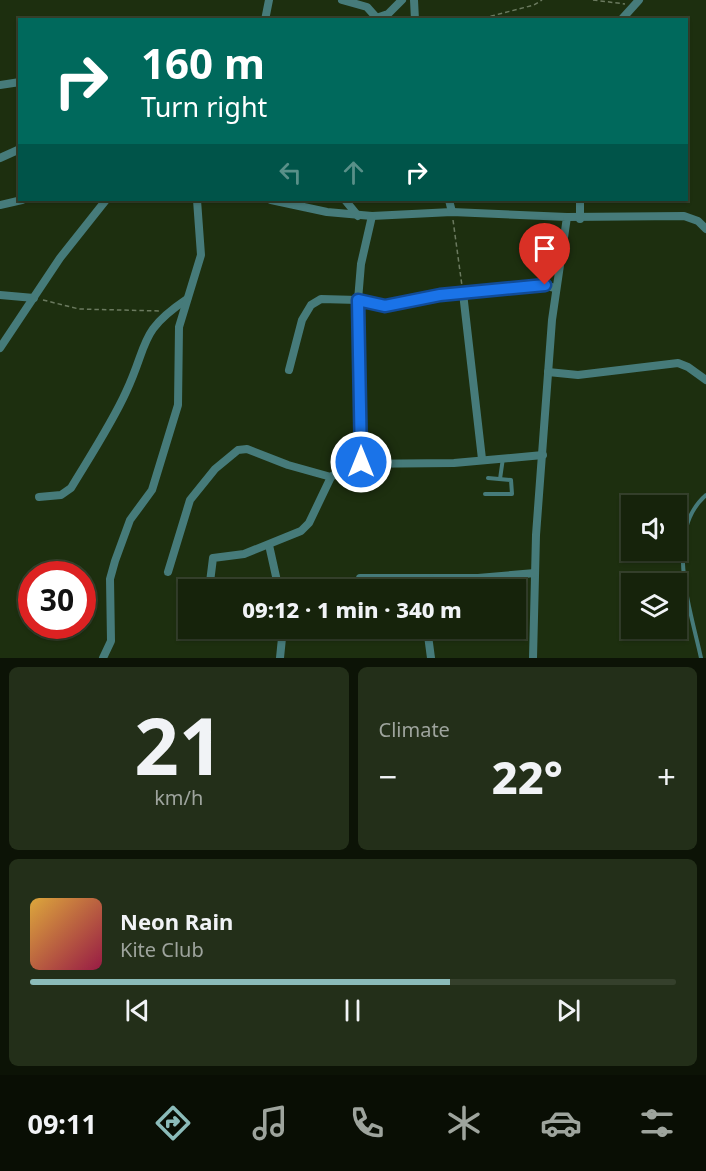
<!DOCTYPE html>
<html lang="en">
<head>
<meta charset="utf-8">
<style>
	body { margin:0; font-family:"Noto Sans",sans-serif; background:#232f19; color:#f1f3f6; height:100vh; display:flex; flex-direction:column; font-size:22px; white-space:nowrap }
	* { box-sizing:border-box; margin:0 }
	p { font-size:20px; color:#9ea49d }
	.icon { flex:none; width:33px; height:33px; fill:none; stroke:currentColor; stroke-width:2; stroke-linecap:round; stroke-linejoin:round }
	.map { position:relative; height:658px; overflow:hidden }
	.side { display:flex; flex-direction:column; gap:9px; padding:9px; background:#0c1306; flex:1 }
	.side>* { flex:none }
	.guide { position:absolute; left:18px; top:18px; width:670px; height:183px; border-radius:0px; box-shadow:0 2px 4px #0004,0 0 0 2px #35402c; background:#00695c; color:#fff; overflow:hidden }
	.buttons { position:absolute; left:621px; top:495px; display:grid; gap:12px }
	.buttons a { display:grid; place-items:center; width:66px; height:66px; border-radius:0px; background:#16230b; box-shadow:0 2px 4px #0004,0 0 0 2px #35402c; font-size:30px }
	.speed { position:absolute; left:18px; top:561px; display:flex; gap:12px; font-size:30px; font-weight:700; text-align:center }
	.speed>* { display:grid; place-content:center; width:78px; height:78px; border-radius:50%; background:#16230b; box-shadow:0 2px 4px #0004,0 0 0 2px #35402c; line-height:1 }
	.speed .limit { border:9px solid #d22; background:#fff; color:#111 }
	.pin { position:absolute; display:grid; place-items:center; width:51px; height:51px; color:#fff; margin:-62px -26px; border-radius:50% 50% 50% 0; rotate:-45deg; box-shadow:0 0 6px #0007 }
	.pin .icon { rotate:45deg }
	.me { position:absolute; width:66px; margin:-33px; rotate:0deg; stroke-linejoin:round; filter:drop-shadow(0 0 4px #0008) }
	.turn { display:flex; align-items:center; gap:21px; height:126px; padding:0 24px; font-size:27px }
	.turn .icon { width:78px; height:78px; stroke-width:2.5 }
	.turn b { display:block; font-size:42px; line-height:51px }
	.lanes { display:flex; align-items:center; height:57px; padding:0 24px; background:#0003; justify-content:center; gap:30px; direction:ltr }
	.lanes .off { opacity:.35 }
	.big { font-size:45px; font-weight:800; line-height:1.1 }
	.side .card { flex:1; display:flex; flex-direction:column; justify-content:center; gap:9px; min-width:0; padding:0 21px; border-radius:9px; background:#232f19 }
	.side .dial { align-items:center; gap:0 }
	.dial b { font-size:78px; line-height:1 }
	.song { display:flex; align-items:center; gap:18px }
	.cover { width:72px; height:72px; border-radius:9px; background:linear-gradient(135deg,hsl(40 70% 55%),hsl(340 70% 35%)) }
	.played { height:6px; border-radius:3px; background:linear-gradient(90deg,#8bbbb9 65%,#35402c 65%) }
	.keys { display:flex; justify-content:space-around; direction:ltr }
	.heat { display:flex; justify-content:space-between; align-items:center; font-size:33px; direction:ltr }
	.side .tiles { flex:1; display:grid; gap:9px; grid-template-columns:1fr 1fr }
	.card:last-child { grid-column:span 2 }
	.trip { position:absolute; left:178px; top:579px; width:348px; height:60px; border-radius:0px; background:#16230b; box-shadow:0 2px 4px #0004,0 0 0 2px #35402c; font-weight:800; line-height:60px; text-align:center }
	.tabs { display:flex; height:96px; justify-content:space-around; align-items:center; background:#090e04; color:#9ea49d }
	.tabs .icon { width:42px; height:42px }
	.tabs .current { color:#8bbbb9 }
	.tabs b { font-size:27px; color:#f1f3f6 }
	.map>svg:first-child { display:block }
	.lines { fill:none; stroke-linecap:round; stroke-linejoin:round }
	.path { stroke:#6b7a5f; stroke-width:1.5; stroke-dasharray:4.5 3; stroke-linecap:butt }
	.service { stroke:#467b7a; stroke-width:4 }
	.minor { stroke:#467b7a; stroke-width:8 }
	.route-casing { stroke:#114b97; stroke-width:15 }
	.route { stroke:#1a73e8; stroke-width:10 }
</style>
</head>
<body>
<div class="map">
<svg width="706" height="658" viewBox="0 0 706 658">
	<rect width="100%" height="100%" fill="#1d2f0f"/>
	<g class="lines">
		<!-- path -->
		<g class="path">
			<polyline points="593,0 625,4"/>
			<polyline points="476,20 534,5 542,0"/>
			<polyline points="453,220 462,286"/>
			<polyline points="43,300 79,309 160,311"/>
		</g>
		<!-- service -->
		<g class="service">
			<polyline points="500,479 503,458"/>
			<polyline points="485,494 512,494 511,480 488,478"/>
			<path d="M 701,658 C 691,611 663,532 706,495"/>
		</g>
		<!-- minor -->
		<g class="minor">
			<polyline points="342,0 367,7 375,16"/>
			<polyline points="414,0 415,20"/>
			<polyline points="265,20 269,0"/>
			<polyline points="370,20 388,14 402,0"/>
			<polyline points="621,20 639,0"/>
			<polyline points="0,85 20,82"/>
			<polyline points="0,158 20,149"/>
			<polyline points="271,200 327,212 372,216 452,212 567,217 552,320 536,535 533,658"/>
			<polyline points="345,200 358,216"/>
			<polyline points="449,200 452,212"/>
			<polyline points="0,205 22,200"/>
			<polyline points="567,217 684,216 698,221 706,229"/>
			<polyline points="580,219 580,200"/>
			<polyline points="463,293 482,459"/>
			<polyline points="0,295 34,298"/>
			<polyline points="0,348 60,258 106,200"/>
			<polyline points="289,370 302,320 311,305 321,299 358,300 385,306 440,295 509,290 539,284 555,288"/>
			<polyline points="548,372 578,375 678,363 688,367 706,380"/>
			<polyline points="361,462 358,300 361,264 372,216"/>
			<path d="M 39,497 L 61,495 L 71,488 C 89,458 112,423 126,392 C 149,343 138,332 187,299"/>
			<polyline points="269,545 279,590"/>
			<polyline points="168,572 190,500 215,469 238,450 247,449 288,465 331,477"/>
			<polyline points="209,590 213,558 244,554 301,531 309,523 331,477 348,464 454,463 543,455"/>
			<polyline points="359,590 360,578 478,578 535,573"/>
			<polyline points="429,590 430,579"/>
			<polyline points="427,628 431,658"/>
			<polyline points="103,658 111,641 110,579 115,561 130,520 152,490 178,405 179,327 201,255 197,200"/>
			<polyline points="280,658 283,628"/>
		</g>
	</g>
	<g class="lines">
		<!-- route casing -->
		<g class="route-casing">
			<polyline id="route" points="361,462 358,300 385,306 440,295 545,285"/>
		</g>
		<!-- route -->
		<use href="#route" class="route"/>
	</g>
</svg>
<div class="buttons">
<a><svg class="icon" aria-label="sound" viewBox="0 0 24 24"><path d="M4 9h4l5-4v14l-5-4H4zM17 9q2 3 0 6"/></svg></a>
<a><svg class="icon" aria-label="layers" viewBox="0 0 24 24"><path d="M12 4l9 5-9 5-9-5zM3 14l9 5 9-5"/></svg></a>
</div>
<div class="speed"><div class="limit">30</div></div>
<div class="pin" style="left:545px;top:285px;background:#d93025"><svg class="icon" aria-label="arrive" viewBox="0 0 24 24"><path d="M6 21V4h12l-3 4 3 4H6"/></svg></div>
<svg class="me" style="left:361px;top:462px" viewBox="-20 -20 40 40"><circle r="17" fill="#1a73e8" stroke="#fff" stroke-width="3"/><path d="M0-11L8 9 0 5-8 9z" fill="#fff"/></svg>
<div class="trip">09:12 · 1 min · 340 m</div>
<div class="guide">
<div class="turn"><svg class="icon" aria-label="right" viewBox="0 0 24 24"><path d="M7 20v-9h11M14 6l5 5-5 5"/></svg><div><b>160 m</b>Turn right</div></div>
<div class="lanes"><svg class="icon off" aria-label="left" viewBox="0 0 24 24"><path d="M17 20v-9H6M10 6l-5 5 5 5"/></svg><svg class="icon off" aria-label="ahead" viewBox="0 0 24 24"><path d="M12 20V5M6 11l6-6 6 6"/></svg><svg class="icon" aria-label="right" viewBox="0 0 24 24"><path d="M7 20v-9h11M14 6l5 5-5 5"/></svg></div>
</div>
</div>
<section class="side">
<div class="tiles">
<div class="card dial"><b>21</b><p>km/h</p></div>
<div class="card"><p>Climate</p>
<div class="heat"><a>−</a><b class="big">22°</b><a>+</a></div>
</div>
<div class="card">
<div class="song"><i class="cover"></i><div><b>Neon Rain</b><p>Kite Club</p></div></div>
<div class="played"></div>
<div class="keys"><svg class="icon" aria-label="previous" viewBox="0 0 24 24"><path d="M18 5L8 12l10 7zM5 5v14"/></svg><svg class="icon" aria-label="pause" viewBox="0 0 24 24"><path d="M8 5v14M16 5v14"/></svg><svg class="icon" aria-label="next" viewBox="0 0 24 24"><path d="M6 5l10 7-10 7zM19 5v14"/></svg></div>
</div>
</div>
</section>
<nav class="tabs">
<b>09:11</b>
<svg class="icon current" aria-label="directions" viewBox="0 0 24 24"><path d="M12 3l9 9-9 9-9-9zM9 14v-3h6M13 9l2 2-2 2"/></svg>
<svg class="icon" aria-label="music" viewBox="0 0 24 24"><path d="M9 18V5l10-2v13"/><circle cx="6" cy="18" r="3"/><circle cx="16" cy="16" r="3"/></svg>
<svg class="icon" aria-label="phone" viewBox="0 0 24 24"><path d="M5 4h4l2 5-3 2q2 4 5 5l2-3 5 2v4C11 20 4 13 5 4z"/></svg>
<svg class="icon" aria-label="climate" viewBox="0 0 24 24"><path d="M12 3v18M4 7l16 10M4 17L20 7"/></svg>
<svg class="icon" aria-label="car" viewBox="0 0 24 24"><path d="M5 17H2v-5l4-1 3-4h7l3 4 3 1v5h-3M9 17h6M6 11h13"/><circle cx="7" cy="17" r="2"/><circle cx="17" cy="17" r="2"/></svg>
<svg class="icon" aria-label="filters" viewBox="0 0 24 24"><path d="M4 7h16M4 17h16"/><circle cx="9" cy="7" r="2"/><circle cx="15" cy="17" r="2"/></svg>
</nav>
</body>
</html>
